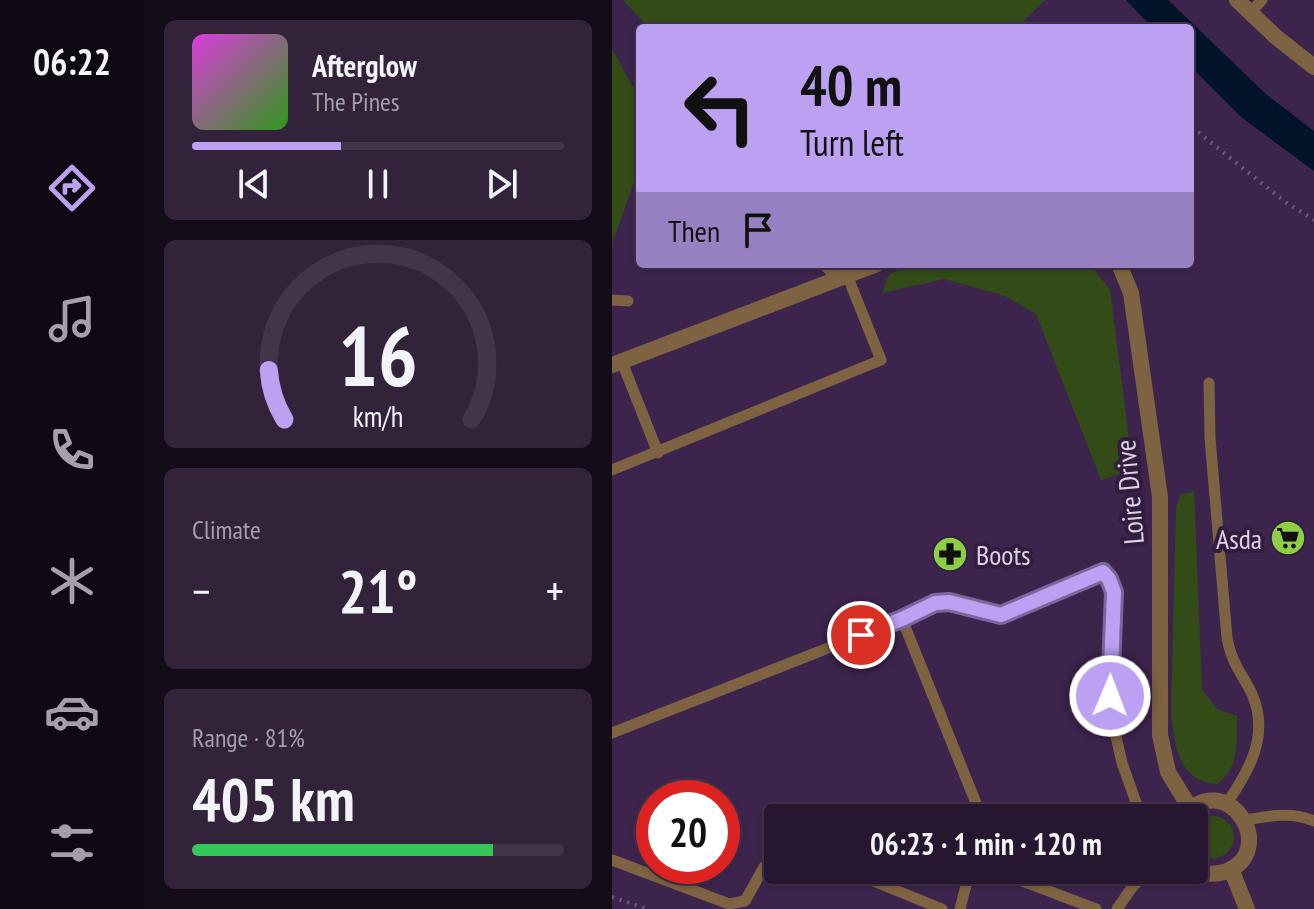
<!DOCTYPE html>
<html lang="en">
<head>
<meta charset="utf-8">
<style>
	body { margin:0; font-family:"PT Sans Narrow",sans-serif; background:#32233b; color:#f1f3f6; height:100vh; display:flex; flex-direction:column; font-size:30px; white-space:nowrap }
	* { box-sizing:border-box; margin:0 }
	p { font-size:26px; color:#a49faa }
	.icon { flex:none; width:44px; height:44px; fill:none; stroke:currentColor; stroke-width:2; stroke-linecap:round; stroke-linejoin:round }
	.map { position:relative; flex:1; overflow:hidden }
	.drawer { display:flex; flex-direction:column; gap:20px; padding:20px; background:#150c1a; width:468px }
	.drawer>* { flex:none }
	.banner { position:absolute; left:24px; top:24px; width:558px; height:244px; border-radius:8px; box-shadow:0 2px 6px #0004,0 0 0 2px #42354b; background:#bca0f2; color:#111; overflow:hidden }
	.speed { position:absolute; left:24px; top:780px; display:flex; gap:16px; font-size:40px; font-weight:700; text-align:center }
	.speed>* { display:grid; place-content:center; width:104px; height:104px; border-radius:50%; background:#26162f; box-shadow:0 2px 6px #0004,0 0 0 2px #42354b; line-height:1 }
	.speed .limit { border:12px solid #d22; background:#fff; color:#111 }
	.pin { position:absolute; display:grid; place-items:center; width:68px; height:68px; color:#fff; margin:-34px; border:4px solid #fff; border-radius:50%; box-shadow:0 2px 8px #0007 }
	.me { position:absolute; width:88px; margin:-44px; rotate:1deg; stroke-linejoin:round; filter:drop-shadow(0 0 6px #0008) }
	.turn { display:flex; align-items:center; gap:28px; height:168px; padding:0 32px; font-size:36px }
	.turn .icon { width:104px; height:104px; stroke-width:2.5 }
	.turn b { display:block; font-size:56px; line-height:68px }
	.then { display:flex; align-items:center; height:76px; padding:0 32px; background:#0003; gap:16px; font-size:30px }
	.big { font-size:60px; font-weight:600; line-height:1.1 }
	.drawer .tile { flex:1; display:flex; flex-direction:column; justify-content:center; gap:12px; min-width:0; padding:0 28px; border-radius:12px; background:#32233b }
	.drawer .dial { align-items:center; gap:0 }
	.dial svg { height:208px; overflow:visible; fill:none; stroke:#42354b; stroke-width:7; stroke-linecap:round; text-anchor:middle }
	.dial text { fill:#f1f3f6; stroke:none }
	.song { display:flex; align-items:center; gap:24px }
	.cover { width:96px; height:96px; border-radius:12px; background:linear-gradient(135deg,hsl(300 70% 55%),hsl(110 70% 35%)) }
	.played { height:8px; border-radius:4px; background:linear-gradient(90deg,#bca0f2 40%,#42354b 40%) }
	.keys { display:flex; justify-content:space-around; direction:ltr }
	.heat { display:flex; justify-content:space-between; align-items:center; font-size:44px; direction:ltr }
	.charge { height:12px; border-radius:6px; background:linear-gradient(90deg,#34c759 81%,#42354b 0) }
	.trip { position:absolute; left:152px; top:804px; width:444px; height:80px; border-radius:8px; background:#26162f; box-shadow:0 2px 6px #0004,0 0 0 2px #42354b; font-weight:600; line-height:80px; text-align:center }
	main { display:flex; flex:1; min-height:0 }
	.menu { display:flex; flex-direction:column; width:144px; justify-content:space-around; align-items:center; background:#0f0913; color:#a49faa }
	.menu .icon { width:56px; height:56px }
	.menu .on { color:#bca0f2 }
	.menu b { font-size:36px; color:#f1f3f6 }
	.map>svg:first-child { display:block }
	.built { fill:#3d244d; fill-rule:evenodd }
	.green { fill:#334c17 }
	.water { fill:#01142a }
	.lines { fill:none; stroke-linecap:round; stroke-linejoin:round }
	.path { stroke:#6d5b79; stroke-width:4; stroke-dasharray:2 6; stroke-linecap:butt }
	.service { stroke:#7e6342; stroke-width:11 }
	.minor { stroke:#7e6342; stroke-width:16 }
	.route-casing { stroke:#7a689d; stroke-width:20 }
	.route { stroke:#bca0f2; stroke-width:14 }
	.labels { text-anchor:middle; dominant-baseline:central; stroke-width:8; stroke-linejoin:round; paint-order:stroke }
	.street-label { font-size:28px; fill:#ded1e8; stroke:#321d3f }
	.poi-label { font-size:28px; fill:#ded1e8; stroke:#321d3f; text-anchor:end }
</style>
</head>
<body>
<main>
<nav class="menu">
<b>06:22</b>
<svg class="icon on" aria-label="directions" viewBox="0 0 24 24"><path d="M12 3l9 9-9 9-9-9zM9 14v-3h6M13 9l2 2-2 2"/></svg>
<svg class="icon" aria-label="music" viewBox="0 0 24 24"><path d="M9 18V5l10-2v13"/><circle cx="6" cy="18" r="3"/><circle cx="16" cy="16" r="3"/></svg>
<svg class="icon" aria-label="phone" viewBox="0 0 24 24"><path d="M5 4h4l2 5-3 2q2 4 5 5l2-3 5 2v4C11 20 4 13 5 4z"/></svg>
<svg class="icon" aria-label="climate" viewBox="0 0 24 24"><path d="M12 3v18M4 7l16 10M4 17L20 7"/></svg>
<svg class="icon" aria-label="car" viewBox="0 0 24 24"><path d="M5 17H2v-5l4-1 3-4h7l3 4 3 1v5h-3M9 17h6M6 11h13"/><circle cx="7" cy="17" r="2"/><circle cx="17" cy="17" r="2"/></svg>
<svg class="icon" aria-label="filters" viewBox="0 0 24 24"><path d="M4 7h16M4 17h16"/><circle cx="9" cy="7" r="2"/><circle cx="15" cy="17" r="2"/></svg>
</nav>
<section class="drawer">
<div class="tile">
<div class="song"><i class="cover"></i><div><b>Afterglow</b><p>The Pines</p></div></div>
<div class="played"></div>
<div class="keys"><svg class="icon" aria-label="previous" viewBox="0 0 24 24"><path d="M18 5L8 12l10 7zM5 5v14"/></svg><svg class="icon" aria-label="pause" viewBox="0 0 24 24"><path d="M8 5v14M16 5v14"/></svg><svg class="icon" aria-label="next" viewBox="0 0 24 24"><path d="M6 5l10 7-10 7zM19 5v14"/></svg></div>
</div>
<div class="tile dial"><svg viewBox="0 0 100 80">
<path d="M14 69A42 42 0 1 1 86 69"/>
<path d="M14 69A42 42 0 0 1 8 50" stroke="#bca0f2"/>
<text x="50" y="56" font-size="32" font-weight="700">16</text>
<text x="50" y="72" font-size="11">km/h</text>
</svg></div>
<div class="tile"><p>Climate</p>
<div class="heat"><a>−</a><b class="big">21°</b><a>+</a></div>
</div>
<div class="tile"><p>Range · 81%</p><b class="big">405 km</b><div class="charge"></div></div>
</section>
<div class="map">
<svg width="702" height="909" viewBox="0 0 702 909">
	<rect width="100%" height="100%" fill="#321d3f"/>
	<!-- built -->
	<path class="built" d="M 0,0 L 702,0 L 702,909 L 0,909 ZM 28,28 L 578,28 L 578,264 L 28,264 ZM 42,798 L 110,798 L 110,866 L 42,866 ZM 166,818 L 582,818 L 582,870 L 166,870 Z"/>
	<!-- green -->
	<g class="green">
		<polygon points="11,0 433,0 404,28 37,28"/>
		<polygon points="0,49 24,92 27,168 0,244"/>
		<polygon points="305,264 479,265 498,290 521,470 489,480 424,314 393,296 332,279 270,293 277,274"/>
		<path d="M 582,491 L 590,690 L 605,709 L 625,716 C 624,743 628,767 605,784 C 566,781 563,746 559,714 L 564,509 L 568,495 Z"/>
		<circle cx="601" cy="837" r="21"/>
	</g>
	<!-- water -->
	<polygon class="water" points="514,0 556,0 655,95 702,131 702,171 629,117 578,66 578,28 541,28"/>
	<g class="lines">
		<!-- path -->
		<g class="path">
			<polyline points="578,132 587,133 672,201 702,220"/>
			<polyline points="0,897 35,909"/>
		</g>
		<!-- service -->
		<g class="service">
			<polyline points="638,13 650,0"/>
			<polyline points="211,264 226,278"/>
			<polyline points="0,300 16,301"/>
			<polyline points="10,362 46,453"/>
			<path d="M 597,383 L 598,438 L 615,638 C 621,667 629,671 640,694 C 658,735 637,771 615,803"/>
			<polyline points="0,470 269,360 235,275"/>
			<polyline points="290,619 370,818"/>
			<polyline points="0,733 290,619 323,603 337,602 389,615 491,572 497,579 502,592 498,673 501,723 510,763 526,808 522,818"/>
			<path d="M 633,820 C 657,816 679,811 702,821"/>
			<polyline points="0,860 117,904 133,901 152,867 166,858"/>
			<polyline points="225,870 259,880 330,909"/>
			<polyline points="381,870 484,909"/>
			<polyline points="348,909 358,870"/>
			<polyline points="505,909 521,886 540,870"/>
		</g>
		<!-- minor -->
		<g class="minor">
			<polyline points="625,0 664,37 702,67"/>
			<polyline points="507,264 519,293 548,497 548,735 556,772 578,808"/>
			<polyline points="0,365 265,264"/>
			<path d="M 569,818 C 615,763 670,853 612,872 C 602,875 592,874 582,869"/>
			<polyline points="619,869 635,909"/>
		</g>
	</g>
	<g class="lines">
		<!-- route casing -->
		<g class="route-casing">
			<polyline id="route" points="249,635 290,619 323,603 337,602 389,615 491,572 497,579 502,592 498,696"/>
		</g>
		<!-- route -->
		<use href="#route" class="route"/>
	</g>
	<!-- icons -->
	<defs>
		<g id="supermarket-disc" transform="scale(1.8)"><circle r="9.5" fill="#8dce44" stroke="#321d3f"/><path d="M-6-5.5h2.5l.6 2H6L4.5 2H-2.5L-4.4-4H-6ZM-1.5 3.2a1.3 1.3 0 1 0 .1 0ZM3 3.2a1.3 1.3 0 1 0 .1 0Z" fill="#111"/></g>
		<g id="pharmacy-disc" transform="scale(1.8)"><circle r="9.5" fill="#8dce44" stroke="#321d3f"/><path d="M-2-6h4v4h4v4h-4v4h-4v-4h-4v-4h4Z" fill="#111"/></g>
	</defs>
	<g fill-rule="evenodd">
		<use href="#supermarket-disc" x="676" y="538"/>
		<use href="#pharmacy-disc" x="338" y="554"/>
	</g>
	<g class="labels">
		<!-- street labels -->
		<g class="street-label">
			<text transform="translate(517 492) rotate(-95)">Loire Drive</text>
		</g>
		<!-- poi labels -->
		<g class="poi-label">
			<text x="650" y="538">Asda</text>
			<text x="364" y="554" text-anchor="start">Boots</text>
		</g>
	</g>
</svg>
<div class="speed"><div class="limit">20</div></div>
<div class="pin" style="left:249px;top:635px;background:#d93025"><svg class="icon" aria-label="arrive" viewBox="0 0 24 24"><path d="M6 21V4h12l-3 4 3 4H6"/></svg></div>
<svg class="me" style="left:498px;top:696px" viewBox="-20 -20 40 40"><circle r="17" fill="#bca0f2" stroke="#fff" stroke-width="3"/><path d="M0-11L8 9 0 5-8 9z" fill="#fff"/></svg>
<div class="trip">06:23 · 1 min · 120 m</div>
<div class="banner">
<div class="turn"><svg class="icon" aria-label="left" viewBox="0 0 24 24"><path d="M17 20v-9H6M10 6l-5 5 5 5"/></svg><div><b>40 m</b>Turn left</div></div>
<div class="then">Then<svg class="icon" aria-label="arrive" viewBox="0 0 24 24"><path d="M6 21V4h12l-3 4 3 4H6"/></svg></div>
</div>
</div>
</main>
</body>
</html>
